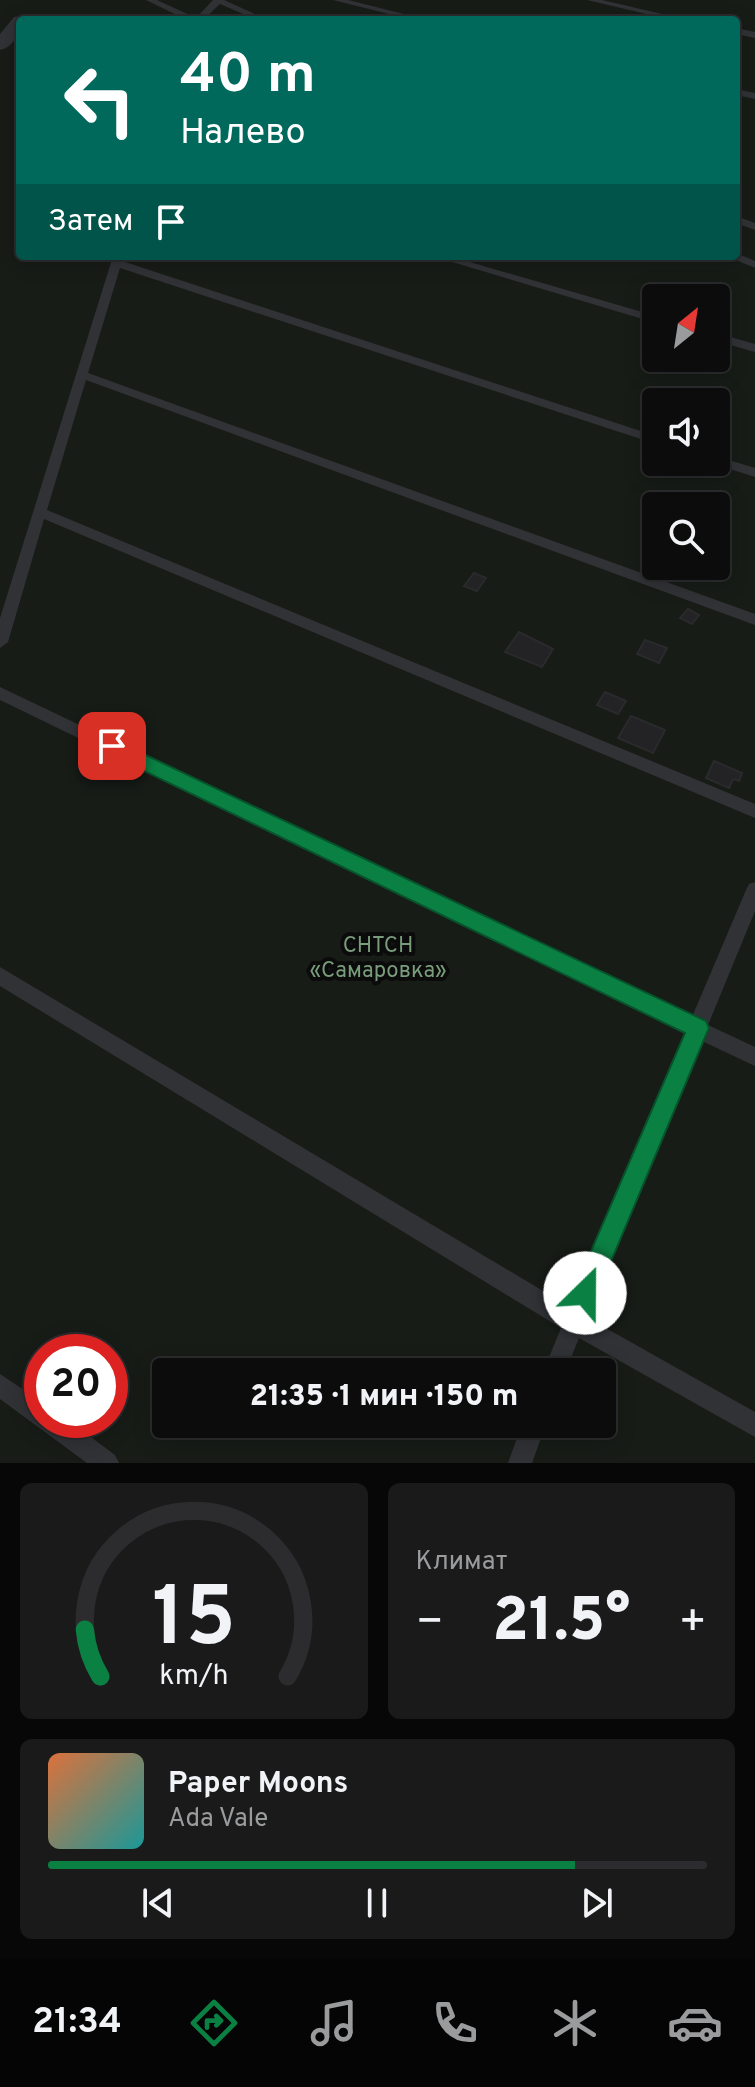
<!DOCTYPE html>
<html lang="ru">
<head>
<meta charset="utf-8">
<style>
	body { margin:0; font-family:Overpass,sans-serif; background:#1a1a1b; color:#f1f3f6; height:100vh; display:flex; flex-direction:column; font-size:30px; white-space:nowrap }
	* { box-sizing:border-box; margin:0 }
	p { font-size:26px; color:#9a9b9d }
	.icon { flex:none; width:44px; height:44px; fill:none; stroke:currentColor; stroke-width:2; stroke-linecap:round; stroke-linejoin:round }
	.map { position:relative; height:1463px; overflow:hidden }
	.sheet { display:flex; flex-direction:column; gap:20px; padding:20px; background:#070707; flex:1 }
	.sheet>* { flex:none }
	.guide { position:absolute; left:16px; top:16px; width:724px; height:244px; border-radius:8px; box-shadow:0 4px 20px #0003,0 0 0 2px #2c2c2e; background:#00695c; color:#fff; overflow:hidden }
	.needle { width:52px; rotate:30deg }
	.buttons { position:absolute; left:642px; top:284px; display:grid; gap:16px }
	.buttons a { display:grid; place-items:center; width:88px; height:88px; border-radius:8px; background:#0c0c0d; box-shadow:0 4px 20px #0003,0 0 0 2px #2c2c2e; font-size:40px }
	.speed { position:absolute; left:24px; top:1334px; display:flex; gap:16px; font-size:40px; font-weight:700; text-align:center }
	.speed>* { display:grid; place-content:center; width:104px; height:104px; border-radius:50%; background:#0c0c0d; box-shadow:0 4px 20px #0003,0 0 0 2px #2c2c2e; line-height:1 }
	.speed .limit { border:12px solid #d22; background:#fff; color:#111 }
	.pin { position:absolute; display:grid; place-items:center; width:68px; height:68px; color:#fff; margin:-34px; border-radius:16px; box-shadow:0 4px 12px #0006 }
	.me { position:absolute; width:88px; margin:-44px; rotate:23deg; stroke-linejoin:round; filter:drop-shadow(0 0 6px #0008) }
	.turn { display:flex; align-items:center; gap:28px; height:168px; padding:0 32px; font-size:36px }
	.turn .icon { width:104px; height:104px; stroke-width:2.5 }
	.turn b { display:block; font-size:56px; line-height:68px }
	.then { display:flex; align-items:center; height:76px; padding:0 32px; background:#0003; gap:16px; font-size:30px }
	.big { font-size:60px; font-weight:800; line-height:1.1 }
	.sheet .tile { flex:1; display:flex; flex-direction:column; justify-content:center; gap:12px; min-width:0; padding:0 28px; border-radius:12px; background:#1a1a1b }
	.sheet .dial { align-items:center; gap:0 }
	.dial svg { height:208px; overflow:visible; fill:none; stroke:#2c2c2e; stroke-width:7; stroke-linecap:round; text-anchor:middle }
	.dial text { fill:#f1f3f6; stroke:none }
	.song { display:flex; align-items:center; gap:24px }
	.cover { width:96px; height:96px; border-radius:12px; background:linear-gradient(135deg,hsl(20 70% 55%),hsl(180 70% 35%)) }
	.played { height:8px; border-radius:4px; background:linear-gradient(90deg,#0b8043 80%,#2c2c2e 80%) }
	.keys { display:flex; justify-content:space-around; direction:ltr }
	.heat { display:flex; justify-content:space-between; align-items:center; font-size:44px; direction:ltr }
	.sheet .tiles { flex:1; display:grid; gap:20px; grid-template-columns:1fr 1fr }
	.tile:last-child { grid-column:span 2 }
	.trip { position:absolute; left:152px; top:1358px; width:464px; height:80px; border-radius:8px; background:#0c0c0d; box-shadow:0 4px 20px #0003,0 0 0 2px #2c2c2e; font-weight:800; line-height:80px; text-align:center }
	.tab-bar { display:flex; height:128px; justify-content:space-around; align-items:center; background:#050505; color:#9a9b9d }
	.tab-bar .icon { width:56px; height:56px }
	.tab-bar .selected { color:#0b8043 }
	.tab-bar b { font-size:36px; color:#f1f3f6 }
	.map>svg:first-child { display:block }
	.green { fill:#171c17; fill-rule:evenodd }
	.building { fill:#232325; stroke:#2a2a2d; stroke-width:2 }
	.lines { fill:none; stroke-linecap:round; stroke-linejoin:round }
	.lane { fill:#313236; fill-rule:evenodd }
	.street { fill:#313236; fill-rule:evenodd }
	.route { fill:#0b8043; stroke:#07532c; stroke-width:2 }
	.labels { text-anchor:middle; dominant-baseline:central; stroke-width:8; stroke-linejoin:round; paint-order:stroke }
	.park-label { font-size:22px; fill:#799c7a; stroke:#0b0b0c }
</style>
</head>
<body>
<div class="map">
<svg width="755" height="1463" viewBox="0 0 755 1463">
	<rect width="100%" height="100%" fill="#101011"/>
	<!-- green -->
	<path class="green" d="M 0,0 L 755,0 L 755,1463 L 0,1463 ZM 20,20 L 736,20 L 736,256 L 20,256 ZM 656,298 L 716,298 L 716,358 L 656,358 ZM 656,402 L 716,402 L 716,462 L 656,462 ZM 656,506 L 716,506 L 716,566 L 656,566 ZM 42,1352 L 110,1352 L 110,1420 L 42,1420 ZM 166,1372 L 602,1372 L 602,1424 L 166,1424 Z"/>
	<!-- building -->
	<g class="building">
		<polygon points="474,573 486,578 477,591 464,586"/>
		<polygon points="688,609 699,615 692,624 680,618"/>
		<polygon points="519,632 553,649 542,667 505,652"/>
		<polygon points="645,640 667,648 659,663 637,654"/>
		<polygon points="605,692 626,701 618,714 597,705"/>
		<polygon points="631,716 665,730 653,753 618,738"/>
		<polygon points="714,761 742,773 739,781 733,779 729,788 706,778"/>
	</g>
	<g class="lines">
		<!-- lane -->
		<g class="lane">
			<polygon points="146,0 157,0 196,18 213,0 224,0 268,20 257,20 220,4 203,20 187,20"/>
			<polygon points="333,0 348,0 428,20 413,20"/>
			<polygon points="587,0 602,0 688,20 672,20"/>
			<polygon points="736,28 755,32 755,38 736,34"/>
			<polygon points="736,89 755,93 755,99 736,95"/>
			<polygon points="736,216 755,223 755,230 736,223"/>
			<polygon points="736,253 755,261 755,268 731,258 730,256 736,256"/>
			<polygon points="113,256 123,256 122,261 656,436 656,444 120,268 88,373 755,614 755,625 86,380 47,510 755,804 755,818 44,519 8,642 0,648 0,618"/>
			<polygon points="432,256 449,256 656,316 656,323"/>
			<polygon points="716,333 755,344 755,352 716,341"/>
			<polygon points="716,456 755,468 755,477 711,463 716,462"/>
			<polygon points="0,687 692,1017 746,890 749,884 755,882 755,911 708,1025 755,1047 755,1066 702,1041 588,1318 755,1412 755,1437 579,1338 565,1372 543,1372 561,1328 0,986 0,967 570,1307 686,1033 0,700"/>
			<polygon points="0,1374 42,1402 42,1420 68,1420 115,1455 119,1463 87,1463 0,1399"/>
			<polygon points="522,1424 546,1424 532,1463 508,1463"/>
		</g>
		<!-- street -->
		<path class="street" d="M 20,16 L 28,20 L 20,20 C 20,33 14,47 0,50 L 0,34 L 14,17 Z"/>
	</g>
	<!-- route -->
	<polygon class="route" points="112,739 706,1021 709,1028 594,1302 585,1305 577,1302 573,1293 685,1033 105,752 102,746"/>
	<g class="labels">
		<!-- park labels -->
		<g class="park-label">
			<text x="378" y="946">СНТСН<tspan x="378" dy="25">«Самаровка»</tspan></text>
		</g>
	</g>
</svg>
<div class="buttons">
<a><svg class="needle" viewBox="-14 -14 28 28"><path d="M0-13l5 13h-10z" fill="#e53935"/><path d="M0 13l5-13h-10z" fill="#9a9b9d"/></svg></a>
<a><svg class="icon" aria-label="sound" viewBox="0 0 24 24"><path d="M4 9h4l5-4v14l-5-4H4zM17 9q2 3 0 6"/></svg></a>
<a><svg class="icon" aria-label="search" viewBox="0 0 24 24"><circle cx="10" cy="10" r="6"/><path d="M15 15l6 6"/></svg></a>
</div>
<div class="speed"><div class="limit">20</div></div>
<div class="pin" style="left:112px;top:746px;background:#d93025"><svg class="icon" aria-label="arrive" viewBox="0 0 24 24"><path d="M6 21V4h12l-3 4 3 4H6"/></svg></div>
<svg class="me" style="left:585px;top:1293px" viewBox="-20 -20 40 40"><circle r="19" fill="#fff"/><path d="M0-13L10 11 0 6-10 11z" fill="#0b8043"/></svg>
<div class="trip">21:35 · 1 мин · 150 m</div>
<div class="guide">
<div class="turn"><svg class="icon" aria-label="left" viewBox="0 0 24 24"><path d="M17 20v-9H6M10 6l-5 5 5 5"/></svg><div><b>40 m</b>Налево</div></div>
<div class="then">Затем<svg class="icon" aria-label="arrive" viewBox="0 0 24 24"><path d="M6 21V4h12l-3 4 3 4H6"/></svg></div>
</div>
</div>
<section class="sheet">
<div class="tiles">
<div class="tile dial"><svg viewBox="0 0 100 80">
<path d="M14 69A42 42 0 1 1 86 69"/>
<path d="M14 69A42 42 0 0 1 8 51" stroke="#0b8043"/>
<text x="50" y="56" font-size="32" font-weight="700">15</text>
<text x="50" y="72" font-size="11">km/h</text>
</svg></div>
<div class="tile"><p>Климат</p>
<div class="heat"><a>−</a><b class="big">21.5°</b><a>+</a></div>
</div>
<div class="tile">
<div class="song"><i class="cover"></i><div><b>Paper Moons</b><p>Ada Vale</p></div></div>
<div class="played"></div>
<div class="keys"><svg class="icon" aria-label="previous" viewBox="0 0 24 24"><path d="M18 5L8 12l10 7zM5 5v14"/></svg><svg class="icon" aria-label="pause" viewBox="0 0 24 24"><path d="M8 5v14M16 5v14"/></svg><svg class="icon" aria-label="next" viewBox="0 0 24 24"><path d="M6 5l10 7-10 7zM19 5v14"/></svg></div>
</div>
</div>
</section>
<nav class="tab-bar">
<b>21:34</b>
<svg class="icon selected" aria-label="directions" viewBox="0 0 24 24"><path d="M12 3l9 9-9 9-9-9zM9 14v-3h6M13 9l2 2-2 2"/></svg>
<svg class="icon" aria-label="music" viewBox="0 0 24 24"><path d="M9 18V5l10-2v13"/><circle cx="6" cy="18" r="3"/><circle cx="16" cy="16" r="3"/></svg>
<svg class="icon" aria-label="phone" viewBox="0 0 24 24"><path d="M5 4h4l2 5-3 2q2 4 5 5l2-3 5 2v4C11 20 4 13 5 4z"/></svg>
<svg class="icon" aria-label="climate" viewBox="0 0 24 24"><path d="M12 3v18M4 7l16 10M4 17L20 7"/></svg>
<svg class="icon" aria-label="car" viewBox="0 0 24 24"><path d="M5 17H2v-5l4-1 3-4h7l3 4 3 1v5h-3M9 17h6M6 11h13"/><circle cx="7" cy="17" r="2"/><circle cx="17" cy="17" r="2"/></svg>
</nav>
</body>
</html>
